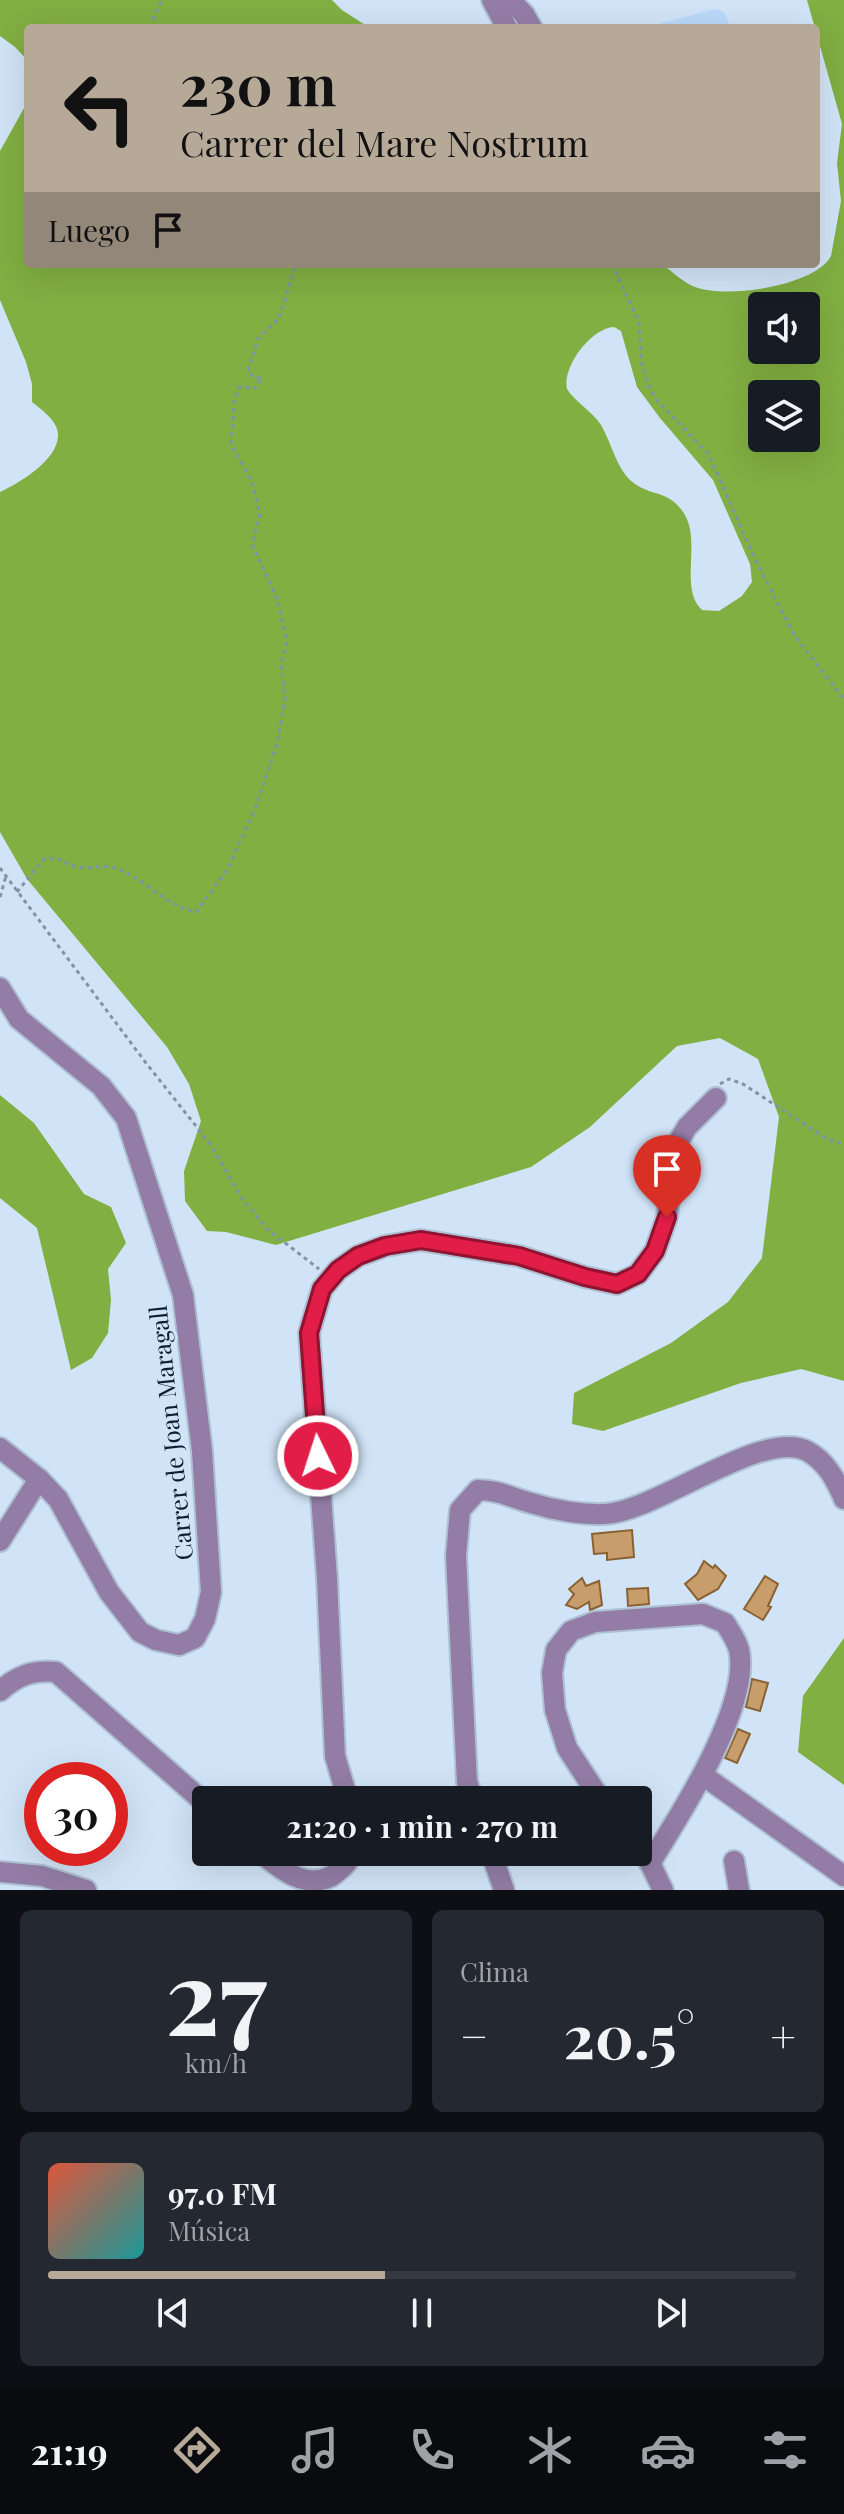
<!DOCTYPE html>
<html lang="es">
<head>
<meta charset="utf-8">
<style>
	body { margin:0; font-family:"Playfair Display",serif; background:#242831; color:#f1f3f6; height:100vh; display:flex; flex-direction:column; font-size:30px; white-space:nowrap }
	* { box-sizing:border-box; margin:0 }
	p { font-size:26px; color:#9ea1a6 }
	.icon { flex:none; width:44px; height:44px; fill:none; stroke:currentColor; stroke-width:2; stroke-linecap:round; stroke-linejoin:round }
	.map { position:relative; height:1890px; overflow:hidden }
	.sheet { display:flex; flex-direction:column; gap:20px; padding:20px; background:#0d0f14; flex:1 }
	.sheet>* { flex:none }
	.top-card { position:absolute; left:24px; top:24px; width:796px; height:244px; border-radius:8px; box-shadow:0 8px 32px #0002; background:#b7a998; color:#111; overflow:hidden }
	.fabs { position:absolute; left:748px; top:292px; display:grid; gap:16px }
	.fabs a { display:grid; place-items:center; width:72px; height:72px; border-radius:8px; background:#171b24; box-shadow:0 8px 32px #0002; font-size:40px }
	.speed { position:absolute; left:24px; top:1762px; display:flex; gap:16px; font-size:40px; font-weight:700; text-align:center }
	.speed>* { display:grid; place-content:center; width:104px; height:104px; border-radius:50%; background:#171b24; box-shadow:0 8px 32px #0002; line-height:1 }
	.speed .limit { border:12px solid #d22; background:#fff; color:#111 }
	.pin { position:absolute; display:grid; place-items:center; width:68px; height:68px; color:#fff; margin:-82px -34px; border-radius:50% 50% 50% 0; rotate:-45deg; box-shadow:0 0 8px #0007 }
	.pin .icon { rotate:45deg }
	.me { position:absolute; width:88px; margin:-44px; rotate:356deg; stroke-linejoin:round; filter:drop-shadow(0 0 6px #0008) }
	.turn { display:flex; align-items:center; gap:28px; height:168px; padding:0 24px; font-size:36px }
	.turn .icon { width:104px; height:104px; stroke-width:2.5 }
	.turn b { display:block; font-size:56px; line-height:68px }
	.then { display:flex; align-items:center; height:76px; padding:0 24px; background:#0003; gap:16px; font-size:30px }
	.big { font-size:60px; font-weight:700; line-height:1.1 }
	.sheet .card { flex:1; display:flex; flex-direction:column; justify-content:center; gap:12px; min-width:0; padding:0 28px; border-radius:12px; background:#242831 }
	.sheet .dial { align-items:center; gap:0 }
	.dial b { font-size:104px; line-height:1 }
	.song { display:flex; align-items:center; gap:24px }
	.cover { width:96px; height:96px; border-radius:12px; background:linear-gradient(135deg,hsl(10 70% 55%),hsl(180 70% 35%)) }
	.played { height:8px; border-radius:4px; background:linear-gradient(90deg,#b7a998 45%,#363941 45%) }
	.keys { display:flex; justify-content:space-around; direction:ltr }
	.heat { display:flex; justify-content:space-between; align-items:center; font-size:44px; direction:ltr }
	.sheet .tiles { flex:1; display:grid; gap:20px; grid-template-columns:1fr 1fr }
	.card:last-child { grid-column:span 2 }
	.trip { position:absolute; left:192px; top:1786px; width:460px; height:80px; border-radius:8px; background:#171b24; box-shadow:0 8px 32px #0002; font-weight:700; line-height:80px; text-align:center }
	.menu { display:flex; height:128px; justify-content:space-around; align-items:center; background:#090b0e; color:#9ea1a6 }
	.menu .icon { width:56px; height:56px }
	.menu .current { color:#b7a998 }
	.menu b { font-size:36px; color:#f1f3f6 }
	.map>svg:first-child { display:block }
	.built { fill:#bad9f9 }
	.forest { fill:#81af42; fill-rule:evenodd }
	.building { fill:#c89d6c; stroke:#8a6232; stroke-width:2 }
	.lines { fill:none; stroke-linecap:round; stroke-linejoin:round }
	.minor-casing { stroke:#aec1d3; stroke-width:24 }
	.path { stroke:#8093a5; stroke-width:3; stroke-dasharray:4 4; stroke-linecap:butt }
	.minor { stroke:#937da6; stroke-width:20 }
	.route-casing { stroke:#92132f; stroke-width:20 }
	.route { stroke:#e11d48; stroke-width:14 }
	.labels { text-anchor:middle; dominant-baseline:central; stroke-width:6; stroke-linejoin:round; paint-order:stroke }
	.street-label { font-size:24px; fill:#0c1f30; stroke:#d1e4f7 }
</style>
</head>
<body>
<div class="map">
<svg width="844" height="1890" viewBox="0 0 844 1890">
	<rect width="100%" height="100%" fill="#d1e4f7"/>
	<!-- built -->
	<polygon class="built" points="715,9 724,12 731,28 643,28"/>
	<!-- forest -->
	<g class="forest">
		<polygon points="0,0 332,0 342,10 370,28 28,28 28,61 15,47 0,36"/>
		<path d="M 807,0 L 844,0 L 844,1381 L 801,1369 L 741,1383 L 603,1431 L 572,1424 L 574,1393 L 671,1343 L 728,1302 L 762,1258 L 779,1117 L 758,1059 L 720,1038 L 677,1046 L 590,1127 L 531,1167 L 276,1245 L 226,1232 L 207,1231 L 185,1201 L 184,1171 L 201,1121 L 189,1084 L 167,1047 L 27,879 L 0,832 L 0,492 C 19,483 57,461 58,436 C 59,422 42,410 32,402 L 32,384 L 26,362 L 0,300 L 0,151 L 28,101 L 28,264 L 662,264 C 674,273 683,283 698,288 C 729,298 815,286 831,256 L 841,201 L 837,163 L 842,124 ZM 762,306 L 806,306 L 806,350 L 762,350 ZM 614,327 L 621,331 L 637,387 L 660,418 L 713,480 L 750,564 L 752,582 L 742,596 L 719,611 L 702,610 C 679,588 701,544 685,515 C 669,488 650,498 630,480 C 616,466 611,442 601,425 C 592,411 576,403 567,389 C 562,367 591,328 614,327 ZM 806,394 L 806,438 L 762,438 L 762,394 Z"/>
		<polygon points="0,1095 34,1123 84,1194 111,1207 126,1243 108,1269 111,1300 108,1333 92,1358 71,1370 37,1228 0,1198"/>
		<polygon points="844,1638 844,1785 798,1752 803,1696"/>
	</g>
	<!-- building -->
	<g class="building">
		<polygon points="632,1530 634,1557 607,1560 607,1553 594,1554 592,1534"/>
		<polygon points="704,1561 713,1568 715,1565 726,1576 718,1589 698,1600 685,1584 697,1574"/>
		<polygon points="765,1576 778,1584 768,1606 771,1607 763,1620 744,1609"/>
		<polygon points="582,1578 586,1586 599,1581 602,1605 590,1610 589,1602 577,1609 566,1605 574,1594 569,1589"/>
		<polygon points="648,1588 649,1604 628,1606 627,1589"/>
		<polygon points="752,1679 768,1683 760,1711 746,1707"/>
		<polygon points="738,1729 750,1734 737,1763 725,1758"/>
	</g>
	<g class="lines">
		<!-- minor casing -->
		<g class="minor-casing">
			<g id="minor">
				<polyline points="492,0 507,28"/>
				<polyline points="510,0 524,14 532,28"/>
				<polyline points="0,988 19,1019 101,1086 126,1118 183,1295 202,1451 211,1592 205,1619 195,1638 179,1645 156,1640 140,1632 109,1592 58,1499 39,1479 0,1448"/>
				<polyline points="0,1541 39,1479"/>
				<path d="M 0,1691 C 18,1675 33,1670 56,1672 L 206,1804"/>
				<polyline points="704,1776 844,1876"/>
				<polyline points="348,1800 335,1756 327,1578 309,1333 322,1289 338,1270 358,1256 385,1246 421,1240 519,1256 585,1277 617,1284 638,1274 655,1251 667,1217 674,1149 687,1127 716,1098"/>
				<path d="M 473,1800 L 467,1782 L 456,1556 L 460,1510 L 478,1490 C 499,1490 512,1498 531,1503 C 553,1510 582,1515 605,1514 C 658,1511 762,1428 807,1451 C 826,1461 836,1480 844,1499"/>
				<path d="M 601,1800 L 567,1748 L 555,1710 L 552,1673 L 556,1650 L 571,1631 L 595,1622 L 703,1614 L 725,1623 C 730,1631 737,1641 739,1650 C 751,1706 680,1815 650,1863"/>
				<polyline points="638,1847 650,1863 663,1890"/>
				<path d="M 260,1852 C 280,1869 305,1890 332,1876 C 342,1868 348,1864 352,1852"/>
				<polyline points="491,1852 504,1890"/>
				<polyline points="734,1861 739,1890"/>
				<polyline points="0,1872 42,1876 86,1890"/>
			</g>
		</g>
		<!-- path -->
		<g class="path">
			<polyline points="153,28 154,15 162,0"/>
			<polyline points="612,264 639,322 641,361 650,389 657,400 709,455 754,557 794,635 844,699"/>
			<polyline points="0,868 146,1063 211,1145 241,1197 267,1229 319,1269"/>
			<path d="M 17,892 L 44,859 C 65,856 63,866 79,867 C 90,869 101,865 111,867 C 143,875 164,906 196,912 L 227,870 L 255,809 L 278,741 L 285,698 L 281,664 L 287,641 L 277,599 L 252,544 L 260,514 L 251,480 L 231,444 L 234,403 L 239,387 L 256,388 L 262,378 L 254,378 L 248,371 L 258,339 L 279,318 L 296,264"/>
			<polyline points="0,897 6,876"/>
			<polyline points="720,1084 729,1079 743,1084 827,1139 844,1144"/>
		</g>
		<!-- minor -->
		<use href="#minor" class="minor"/>
	</g>
	<g class="lines">
		<!-- route casing -->
		<g class="route-casing">
			<polyline id="route" points="318,1456 309,1333 322,1289 338,1270 358,1256 385,1246 421,1240 519,1256 585,1277 617,1284 638,1274 655,1251 667,1217"/>
		</g>
		<!-- route -->
		<use href="#route" class="route"/>
	</g>
	<g class="labels">
		<!-- street labels -->
		<g class="street-label">
			<text transform="translate(170 1433) rotate(-96)">Carrer de Joan Maragall</text>
		</g>
	</g>
</svg>
<div class="fabs">
<a><svg class="icon" aria-label="sound" viewBox="0 0 24 24"><path d="M4 9h4l5-4v14l-5-4H4zM17 9q2 3 0 6"/></svg></a>
<a><svg class="icon" aria-label="layers" viewBox="0 0 24 24"><path d="M12 4l9 5-9 5-9-5zM3 14l9 5 9-5"/></svg></a>
</div>
<div class="speed"><div class="limit">30</div></div>
<div class="pin" style="left:667px;top:1217px;background:#d93025"><svg class="icon" aria-label="arrive" viewBox="0 0 24 24"><path d="M6 21V4h12l-3 4 3 4H6"/></svg></div>
<svg class="me" style="left:318px;top:1456px" viewBox="-20 -20 40 40"><circle r="17" fill="#e11d48" stroke="#fff" stroke-width="3"/><path d="M0-11L8 9 0 5-8 9z" fill="#fff"/></svg>
<div class="trip">21:20 · 1 min · 270 m</div>
<div class="top-card">
<div class="turn"><svg class="icon" aria-label="left" viewBox="0 0 24 24"><path d="M17 20v-9H6M10 6l-5 5 5 5"/></svg><div><b>230 m</b>Carrer del Mare Nostrum</div></div>
<div class="then">Luego<svg class="icon" aria-label="arrive" viewBox="0 0 24 24"><path d="M6 21V4h12l-3 4 3 4H6"/></svg></div>
</div>
</div>
<section class="sheet">
<div class="tiles">
<div class="card dial"><b>27</b><p>km/h</p></div>
<div class="card"><p>Clima</p>
<div class="heat"><a>−</a><b class="big">20.5°</b><a>+</a></div>
</div>
<div class="card">
<div class="song"><i class="cover"></i><div><b>97.0 FM</b><p>Música</p></div></div>
<div class="played"></div>
<div class="keys"><svg class="icon" aria-label="previous" viewBox="0 0 24 24"><path d="M18 5L8 12l10 7zM5 5v14"/></svg><svg class="icon" aria-label="pause" viewBox="0 0 24 24"><path d="M8 5v14M16 5v14"/></svg><svg class="icon" aria-label="next" viewBox="0 0 24 24"><path d="M6 5l10 7-10 7zM19 5v14"/></svg></div>
</div>
</div>
</section>
<nav class="menu">
<b>21:19</b>
<svg class="icon current" aria-label="directions" viewBox="0 0 24 24"><path d="M12 3l9 9-9 9-9-9zM9 14v-3h6M13 9l2 2-2 2"/></svg>
<svg class="icon" aria-label="music" viewBox="0 0 24 24"><path d="M9 18V5l10-2v13"/><circle cx="6" cy="18" r="3"/><circle cx="16" cy="16" r="3"/></svg>
<svg class="icon" aria-label="phone" viewBox="0 0 24 24"><path d="M5 4h4l2 5-3 2q2 4 5 5l2-3 5 2v4C11 20 4 13 5 4z"/></svg>
<svg class="icon" aria-label="climate" viewBox="0 0 24 24"><path d="M12 3v18M4 7l16 10M4 17L20 7"/></svg>
<svg class="icon" aria-label="car" viewBox="0 0 24 24"><path d="M5 17H2v-5l4-1 3-4h7l3 4 3 1v5h-3M9 17h6M6 11h13"/><circle cx="7" cy="17" r="2"/><circle cx="17" cy="17" r="2"/></svg>
<svg class="icon" aria-label="filters" viewBox="0 0 24 24"><path d="M4 7h16M4 17h16"/><circle cx="9" cy="7" r="2"/><circle cx="15" cy="17" r="2"/></svg>
</nav>
</body>
</html>
